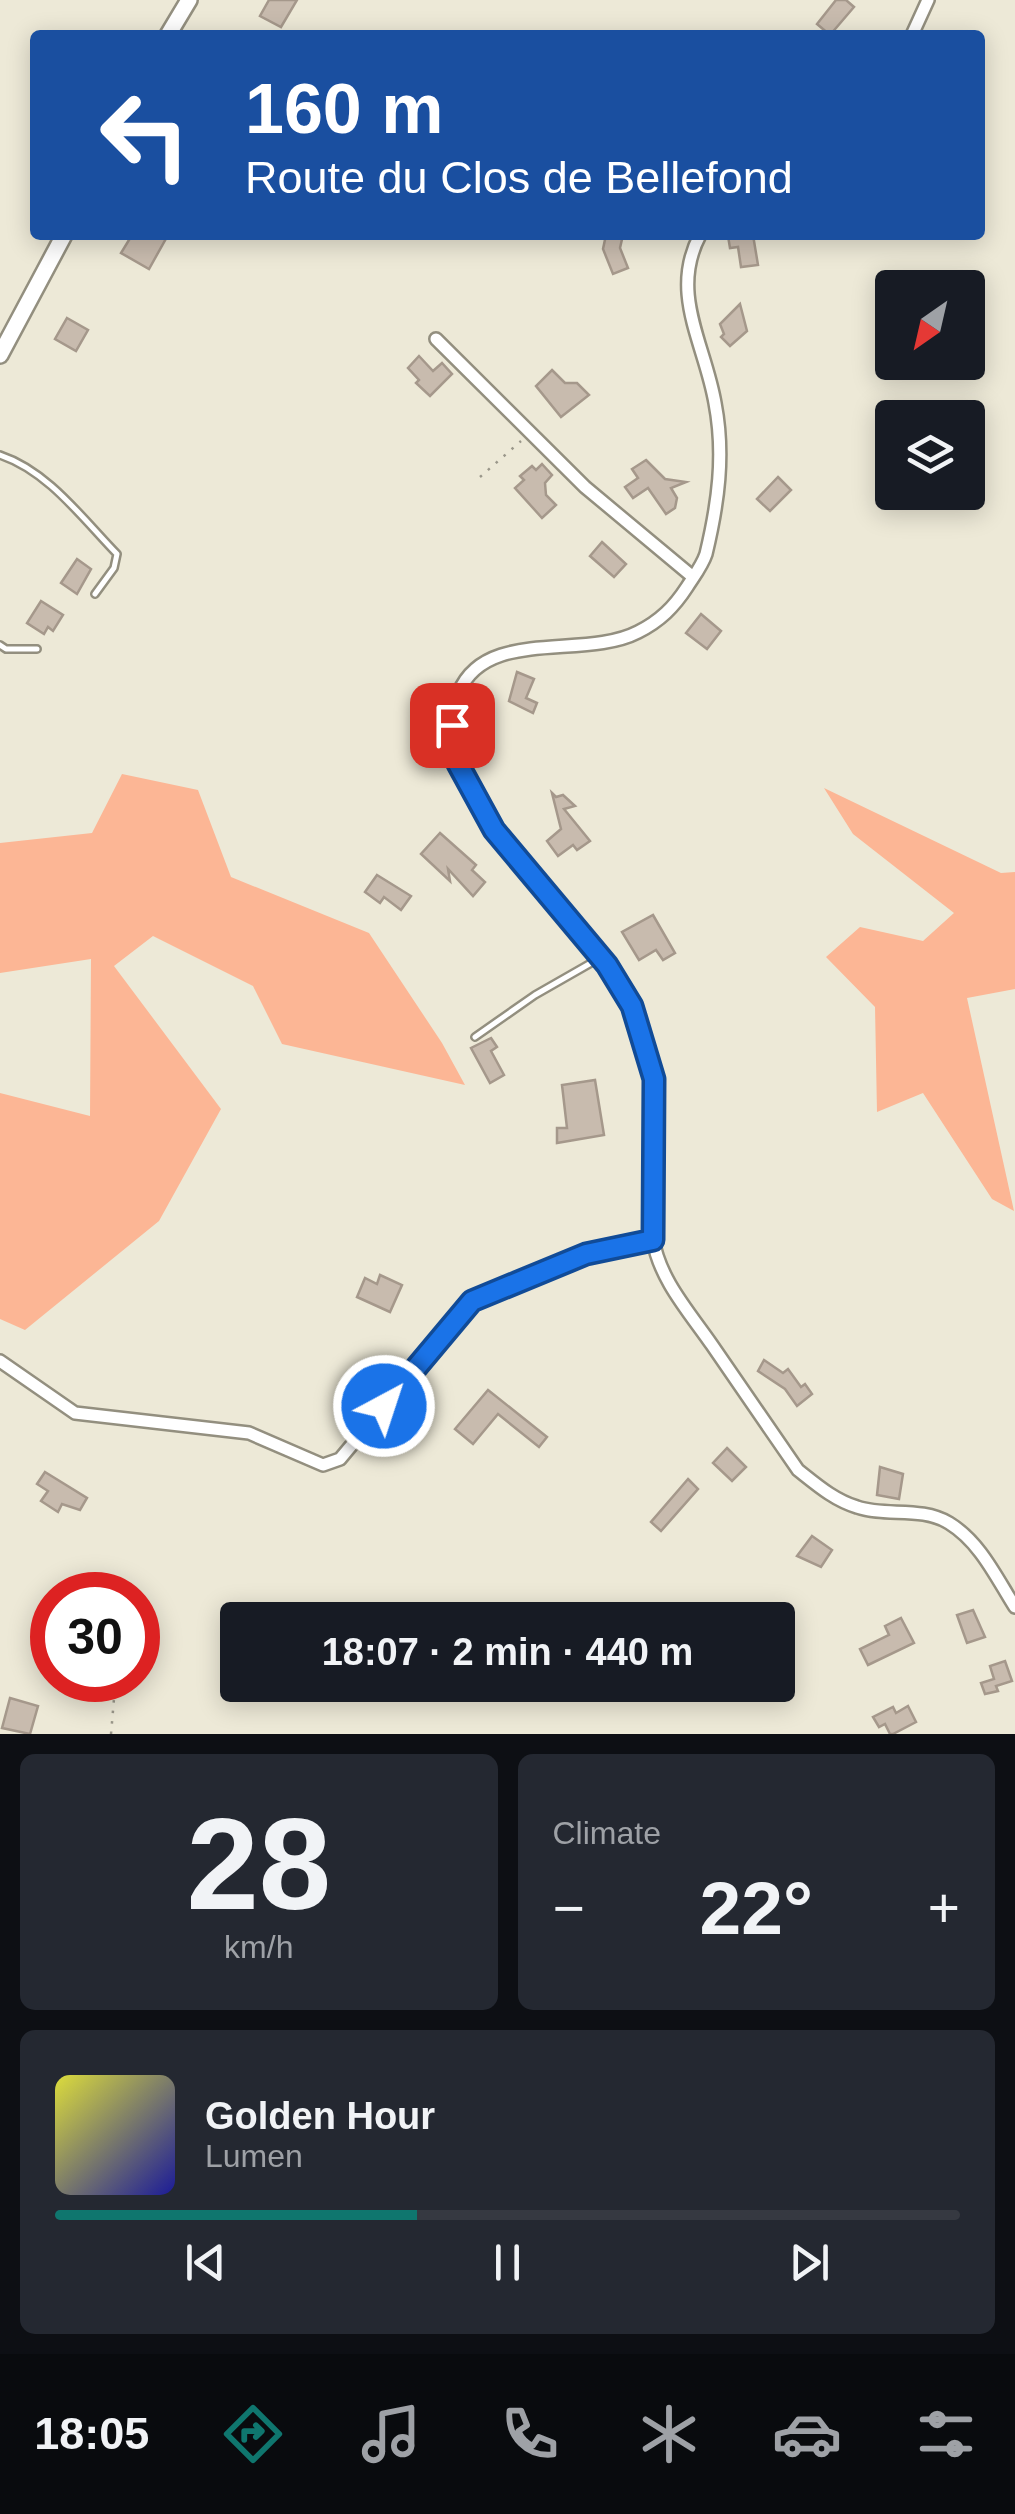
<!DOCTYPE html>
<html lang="en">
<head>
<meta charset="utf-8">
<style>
	body { margin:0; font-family:Arial,sans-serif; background:#242831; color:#f1f3f6; height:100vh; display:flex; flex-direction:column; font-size:38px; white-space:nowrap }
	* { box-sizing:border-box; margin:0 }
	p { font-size:32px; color:#9ea1a6 }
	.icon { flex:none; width:55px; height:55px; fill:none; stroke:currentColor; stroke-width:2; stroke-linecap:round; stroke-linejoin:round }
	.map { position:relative; height:1734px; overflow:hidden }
	.panel { display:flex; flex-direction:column; gap:20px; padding:20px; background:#0d0f14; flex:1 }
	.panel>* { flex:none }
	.banner { position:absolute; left:30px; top:30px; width:955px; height:210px; border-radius:10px; box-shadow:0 5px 25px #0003; background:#1a4fa0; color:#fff; overflow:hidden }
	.needle { width:65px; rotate:214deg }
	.controls { position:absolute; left:875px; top:270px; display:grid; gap:20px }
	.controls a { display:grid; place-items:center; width:110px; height:110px; border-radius:10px; background:#171b24; box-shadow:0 5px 25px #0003; font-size:50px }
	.speed { position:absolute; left:30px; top:1572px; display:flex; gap:20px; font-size:50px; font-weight:700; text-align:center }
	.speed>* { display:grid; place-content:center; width:130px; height:130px; border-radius:50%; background:#171b24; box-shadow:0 5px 25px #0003; line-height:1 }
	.speed .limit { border:15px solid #d22; background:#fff; color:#111 }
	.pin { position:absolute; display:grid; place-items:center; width:85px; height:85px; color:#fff; margin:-42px; border-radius:20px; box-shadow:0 5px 15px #0006 }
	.me { position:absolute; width:110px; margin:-55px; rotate:40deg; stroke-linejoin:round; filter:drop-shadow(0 0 8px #0008) }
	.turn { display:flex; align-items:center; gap:35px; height:210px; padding:0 50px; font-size:45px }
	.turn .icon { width:130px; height:130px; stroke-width:2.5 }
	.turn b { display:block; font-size:70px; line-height:85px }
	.big { font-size:75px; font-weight:700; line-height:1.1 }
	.panel .tile { flex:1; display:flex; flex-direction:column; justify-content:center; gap:15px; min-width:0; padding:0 35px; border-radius:15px; background:#242831 }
	.panel .dial { align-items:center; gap:0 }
	.dial b { font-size:130px; line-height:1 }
	.song { display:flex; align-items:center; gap:30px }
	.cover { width:120px; height:120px; border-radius:15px; background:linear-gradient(135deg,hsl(60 70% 55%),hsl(240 70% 35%)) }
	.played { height:10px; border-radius:5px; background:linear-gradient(90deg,#0f766e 40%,#363941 40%) }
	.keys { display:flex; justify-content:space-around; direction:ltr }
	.heat { display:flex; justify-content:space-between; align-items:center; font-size:55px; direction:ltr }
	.panel .tiles { flex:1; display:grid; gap:20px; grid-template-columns:1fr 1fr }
	.tile:last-child { grid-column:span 2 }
	.trip { position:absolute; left:220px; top:1602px; width:575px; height:100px; border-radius:10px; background:#171b24; box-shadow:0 5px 25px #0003; font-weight:700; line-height:100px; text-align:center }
	.menu { display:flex; height:160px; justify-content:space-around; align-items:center; background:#090b0e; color:#9ea1a6 }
	.menu .icon { width:70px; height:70px }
	.menu .active { color:#0f766e }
	.menu b { font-size:45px; color:#f1f3f6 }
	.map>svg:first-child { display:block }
	.green { fill:#fcb695 }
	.building { fill:#c8bbae; stroke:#a5988b; stroke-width:2.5 }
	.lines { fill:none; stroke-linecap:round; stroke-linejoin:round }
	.service-casing { stroke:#938f7f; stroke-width:10 }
	.minor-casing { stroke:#938f7f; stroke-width:16 }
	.secondary-casing { stroke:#938f7f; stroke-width:20 }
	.path { stroke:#9a978a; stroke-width:2.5; stroke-dasharray:2.5 8; stroke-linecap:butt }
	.service { stroke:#fff; stroke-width:5 }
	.minor { stroke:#fff; stroke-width:11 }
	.secondary { stroke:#fff; stroke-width:15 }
	.route-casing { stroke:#114b97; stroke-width:25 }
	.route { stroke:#1a73e8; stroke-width:18 }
</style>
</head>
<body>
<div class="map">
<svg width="1015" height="1734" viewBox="0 0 1015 1734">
	<rect width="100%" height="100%" fill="#ede9d7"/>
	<!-- green -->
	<g class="green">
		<polygon points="122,774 198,790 231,877 369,933 442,1043 465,1085 282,1044 253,986 153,936 114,966 221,1109 159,1221 25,1330 0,1319 0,1093 90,1116 91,959 0,973 0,843 92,833"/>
		<polygon points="824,788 1001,873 1015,872 1015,989 967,998 1014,1211 992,1199 923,1093 877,1112 875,1007 826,957 860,927 923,941 954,913 853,834"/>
	</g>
	<!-- building -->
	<g class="building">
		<polygon points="269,0 297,0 281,27 260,16"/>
		<polygon points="836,0 846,0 854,7 830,35 817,24"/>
		<polygon points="132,235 168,235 149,269 121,253"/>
		<polygon points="606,235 623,235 620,248 628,268 613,274 603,249"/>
		<polygon points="753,235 758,265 741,267 738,247 730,248 728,236"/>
		<polygon points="740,304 747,331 730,346 721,337 724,334 720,324"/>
		<polygon points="67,318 88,330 76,351 55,339"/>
		<polygon points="419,356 433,371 442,363 452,374 430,396 416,383 419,380 408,368"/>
		<polygon points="552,370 565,383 577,383 589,395 561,417 536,386"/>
		<polygon points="646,460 665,479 686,482 671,488 677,498 675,508 666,514 648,488 633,498 625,487 638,478 632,469"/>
		<polygon points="542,464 552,475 545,483 546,495 556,505 542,518 515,488 524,480 520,476 532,466 536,470"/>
		<polygon points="778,477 791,490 770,511 757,499"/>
		<polygon points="602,542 626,564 614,577 590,556"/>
		<polygon points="77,559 91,569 77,594 61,583"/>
		<polygon points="41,601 63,615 53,631 48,627 44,634 27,623"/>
		<polygon points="701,614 721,631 707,649 686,633"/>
		<polygon points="517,672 534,679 526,698 537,703 533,713 509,701"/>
		<polygon points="552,793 556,797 563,795 575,806 564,809 590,841 577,850 573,845 558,856 547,841 561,829"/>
		<polygon points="440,833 476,865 472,870 485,882 473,896 448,869 450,881 421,854"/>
		<polygon points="377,875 411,896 401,910 384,897 380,903 365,892"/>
		<polygon points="653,915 675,953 663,960 656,950 639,960 622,932"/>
		<polygon points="491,1038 497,1047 491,1051 504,1075 490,1083 471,1048"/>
		<polygon points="595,1080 604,1135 557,1143 557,1128 567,1128 562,1085"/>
		<polygon points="380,1275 402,1285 390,1312 357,1297 365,1278 377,1284"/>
		<polygon points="764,1360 783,1373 788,1369 801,1387 805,1384 812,1394 797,1406 785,1389 758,1371"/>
		<polygon points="488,1390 547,1437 539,1447 498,1414 473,1444 455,1429"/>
		<polygon points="727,1448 746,1467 732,1481 713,1463"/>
		<polygon points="880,1467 903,1474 899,1499 877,1495"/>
		<polygon points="45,1472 87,1498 80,1510 62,1504 58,1512 41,1501 48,1491 37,1484"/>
		<polygon points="688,1479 698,1489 661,1531 651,1522"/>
		<polygon points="812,1536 832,1550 821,1567 797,1556"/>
		<polygon points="973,1610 985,1637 967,1643 957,1615"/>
		<polygon points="901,1618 914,1643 868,1665 860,1649 889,1635 885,1626"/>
		<polygon points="1005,1661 1012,1681 996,1686 998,1691 985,1694 981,1683 994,1679 990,1666"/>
		<polygon points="10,1698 38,1706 30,1734 2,1728"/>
		<polygon points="908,1706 916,1722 893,1734 890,1734 885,1724 879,1727 873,1717 893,1707 896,1713"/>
	</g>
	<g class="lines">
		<!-- service casing -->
		<g class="service-casing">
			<g id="service">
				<path d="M 0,455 C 48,471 82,518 117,554 L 114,568 L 95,594"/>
				<polyline points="0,645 6,649 37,649"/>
				<polyline points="475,1037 535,995 598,959"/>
			</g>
		</g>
		<!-- minor casing -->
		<g class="minor-casing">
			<g id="minor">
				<polyline points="912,35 928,0"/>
				<path d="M 700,235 C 669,293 705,344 715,403 C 725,455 718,504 706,554 C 702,566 694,576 687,587 C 674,607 660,621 638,632 C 584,660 486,627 459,692 C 450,714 450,744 459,766 C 495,856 579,918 629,1000 C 673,1073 640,1160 653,1239 C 659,1279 690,1313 712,1345 C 741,1387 770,1429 798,1470 C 817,1485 834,1500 857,1507 C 886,1517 921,1506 949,1523 C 980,1542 996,1577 1015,1607"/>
				<polyline points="436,339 585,487 693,577"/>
				<polyline points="0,1361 75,1413 249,1433 323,1465 340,1459 472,1301 586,1255 653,1240"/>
			</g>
		</g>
		<!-- secondary casing -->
		<g class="secondary-casing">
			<g id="secondary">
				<polyline points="168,35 189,0"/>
				<polyline points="0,355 64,235"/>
			</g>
		</g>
		<!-- path -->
		<g class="path">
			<polyline points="480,477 521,441"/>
			<polyline points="111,1734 115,1687"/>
		</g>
		<!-- service -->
		<use href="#service" class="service"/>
		<!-- minor -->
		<use href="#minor" class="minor"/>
		<!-- secondary -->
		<use href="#secondary" class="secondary"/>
	</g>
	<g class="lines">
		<!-- route casing -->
		<g class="route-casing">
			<polyline id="route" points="384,1406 472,1301 586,1254 653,1240 654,1079 632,1006 607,965 494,830 458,764 452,725"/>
		</g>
		<!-- route -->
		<use href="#route" class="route"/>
	</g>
</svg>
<div class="controls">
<a><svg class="needle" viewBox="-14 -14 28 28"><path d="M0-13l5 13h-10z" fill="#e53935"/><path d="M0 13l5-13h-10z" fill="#9ea1a6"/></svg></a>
<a><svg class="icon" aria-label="layers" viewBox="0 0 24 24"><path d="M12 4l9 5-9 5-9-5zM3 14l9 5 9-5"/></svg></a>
</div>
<div class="speed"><div class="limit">30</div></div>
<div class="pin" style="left:452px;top:725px;background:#d93025"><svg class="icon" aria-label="arrive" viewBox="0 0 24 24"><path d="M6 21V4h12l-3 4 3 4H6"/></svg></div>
<svg class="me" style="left:384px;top:1406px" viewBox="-20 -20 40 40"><circle r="17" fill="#1a73e8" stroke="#fff" stroke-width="3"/><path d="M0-11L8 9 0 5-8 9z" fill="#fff"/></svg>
<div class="trip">18:07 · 2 min · 440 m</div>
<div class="banner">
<div class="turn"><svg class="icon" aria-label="left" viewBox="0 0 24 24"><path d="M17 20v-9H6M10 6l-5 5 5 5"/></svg><div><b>160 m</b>Route du Clos de Bellefond</div></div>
</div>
</div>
<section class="panel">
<div class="tiles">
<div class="tile dial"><b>28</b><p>km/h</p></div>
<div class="tile"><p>Climate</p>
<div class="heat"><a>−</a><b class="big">22°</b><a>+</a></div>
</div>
<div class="tile">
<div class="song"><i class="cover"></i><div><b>Golden Hour</b><p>Lumen</p></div></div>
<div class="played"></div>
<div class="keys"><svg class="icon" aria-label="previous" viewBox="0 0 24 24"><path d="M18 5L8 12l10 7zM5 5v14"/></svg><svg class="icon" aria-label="pause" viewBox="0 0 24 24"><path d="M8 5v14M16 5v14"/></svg><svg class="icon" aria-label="next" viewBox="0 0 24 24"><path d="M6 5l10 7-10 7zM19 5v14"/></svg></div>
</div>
</div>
</section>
<nav class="menu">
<b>18:05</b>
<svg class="icon active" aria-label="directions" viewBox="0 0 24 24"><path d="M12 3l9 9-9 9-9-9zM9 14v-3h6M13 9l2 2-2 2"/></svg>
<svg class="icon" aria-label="music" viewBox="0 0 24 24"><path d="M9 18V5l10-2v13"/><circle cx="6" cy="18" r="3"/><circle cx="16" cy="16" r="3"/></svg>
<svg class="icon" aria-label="phone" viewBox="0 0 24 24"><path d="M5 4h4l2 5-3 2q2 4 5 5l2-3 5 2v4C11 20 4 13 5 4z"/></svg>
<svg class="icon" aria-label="climate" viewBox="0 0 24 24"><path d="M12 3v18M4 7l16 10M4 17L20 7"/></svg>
<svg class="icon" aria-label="car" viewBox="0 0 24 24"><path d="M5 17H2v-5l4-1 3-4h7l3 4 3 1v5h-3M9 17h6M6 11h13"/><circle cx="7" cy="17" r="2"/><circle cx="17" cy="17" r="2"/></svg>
<svg class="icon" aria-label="filters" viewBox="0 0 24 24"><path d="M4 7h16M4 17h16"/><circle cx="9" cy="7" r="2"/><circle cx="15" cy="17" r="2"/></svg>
</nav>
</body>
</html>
